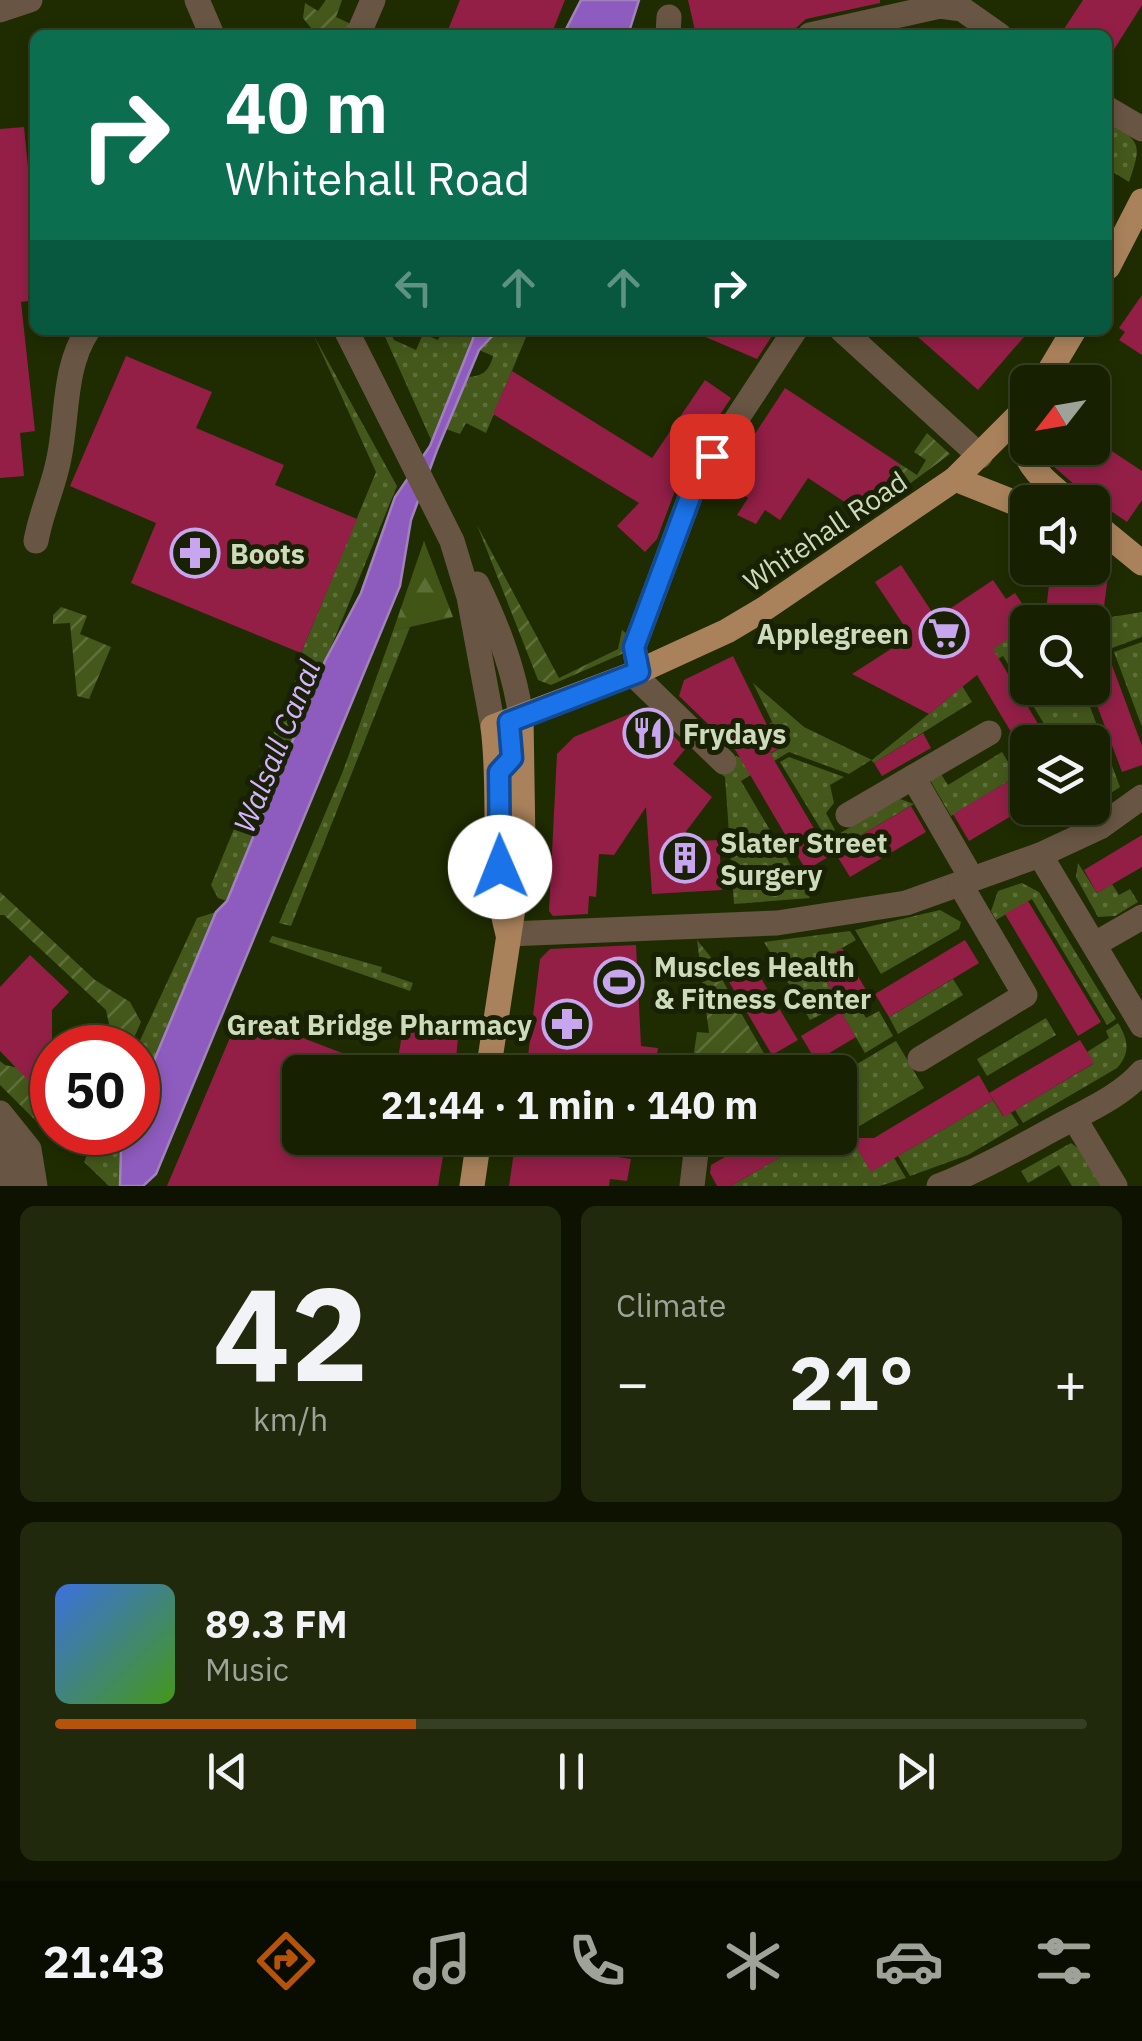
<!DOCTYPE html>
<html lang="en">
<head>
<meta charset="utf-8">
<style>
	body { margin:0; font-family:"IBM Plex Sans",sans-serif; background:#20290b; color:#f1f3f6; height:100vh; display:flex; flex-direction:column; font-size:38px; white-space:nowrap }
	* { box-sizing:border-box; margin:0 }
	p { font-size:32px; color:#9ea399 }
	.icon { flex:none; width:55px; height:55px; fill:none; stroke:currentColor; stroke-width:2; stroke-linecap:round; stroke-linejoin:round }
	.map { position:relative; height:1186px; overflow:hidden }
	.drawer { display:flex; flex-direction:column; gap:20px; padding:20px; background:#0d1201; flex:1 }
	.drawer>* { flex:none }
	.hud { position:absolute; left:30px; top:30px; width:1082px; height:305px; border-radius:15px; box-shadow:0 5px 15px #0003,0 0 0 2px #363e23; background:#0b6e4f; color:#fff; overflow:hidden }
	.needle { width:65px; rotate:239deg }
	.controls { position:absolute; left:1010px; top:365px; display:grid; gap:20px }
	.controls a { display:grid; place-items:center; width:100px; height:100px; border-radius:15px; background:#172101; box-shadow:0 5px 15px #0003,0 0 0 2px #363e23; font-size:50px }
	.speed { position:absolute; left:30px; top:1025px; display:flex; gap:20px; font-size:50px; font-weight:700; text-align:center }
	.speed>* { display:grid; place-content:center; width:130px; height:130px; border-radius:50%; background:#172101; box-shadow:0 5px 15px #0003,0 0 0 2px #363e23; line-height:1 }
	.speed .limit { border:15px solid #d22; background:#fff; color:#111 }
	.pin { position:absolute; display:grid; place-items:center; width:85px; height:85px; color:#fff; margin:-42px; border-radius:20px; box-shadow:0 5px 15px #0006 }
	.me { position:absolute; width:110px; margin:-55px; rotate:359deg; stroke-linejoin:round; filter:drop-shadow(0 0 8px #0008) }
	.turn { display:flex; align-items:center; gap:35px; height:210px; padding:0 30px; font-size:45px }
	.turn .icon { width:130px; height:130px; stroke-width:2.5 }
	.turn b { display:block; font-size:70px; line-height:85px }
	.lanes { display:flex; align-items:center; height:95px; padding:0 30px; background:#0003; justify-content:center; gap:50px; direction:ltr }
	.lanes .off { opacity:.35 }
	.big { font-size:75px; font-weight:700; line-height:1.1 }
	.drawer .widget { flex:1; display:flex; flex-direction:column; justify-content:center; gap:15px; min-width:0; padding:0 35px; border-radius:15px; background:#20290b }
	.drawer .dial { align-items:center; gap:0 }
	.dial b { font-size:130px; line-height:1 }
	.song { display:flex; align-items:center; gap:30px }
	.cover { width:120px; height:120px; border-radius:15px; background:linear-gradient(135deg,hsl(220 70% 55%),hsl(100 70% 35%)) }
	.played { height:10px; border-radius:5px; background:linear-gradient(90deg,#b45309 35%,#363e23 35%) }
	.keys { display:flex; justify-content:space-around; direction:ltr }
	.heat { display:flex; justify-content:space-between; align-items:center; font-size:55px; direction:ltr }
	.drawer .tiles { flex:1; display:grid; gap:20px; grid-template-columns:1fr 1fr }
	.widget:last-child { grid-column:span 2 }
	.trip { position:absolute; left:282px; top:1055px; width:575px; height:100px; border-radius:15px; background:#172101; box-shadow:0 5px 15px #0003,0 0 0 2px #363e23; font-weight:700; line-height:100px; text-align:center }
	.menu { display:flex; height:160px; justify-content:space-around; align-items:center; background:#090d00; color:#9ea399 }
	.menu .icon { width:70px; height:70px }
	.menu .current { color:#b45309 }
	.menu b { font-size:45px; color:#f1f3f6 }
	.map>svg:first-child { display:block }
	.grass { fill:url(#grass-dots) }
	.forest { fill:url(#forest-firs) }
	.garden { fill:url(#garden-furrows) }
	.water { fill:#8e5cbe; stroke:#a182bd; stroke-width:2.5 }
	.building { fill:#931f47 }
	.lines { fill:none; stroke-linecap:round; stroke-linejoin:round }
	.minor { stroke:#685543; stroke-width:25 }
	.major { stroke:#a9825b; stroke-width:25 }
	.route-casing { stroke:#114b97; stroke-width:25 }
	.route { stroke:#1a73e8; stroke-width:18 }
	.labels { text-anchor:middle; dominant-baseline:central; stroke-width:10; stroke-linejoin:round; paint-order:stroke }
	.street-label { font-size:28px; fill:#cddabc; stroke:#182104 }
	.poi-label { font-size:28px; font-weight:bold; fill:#cddabc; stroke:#182104; text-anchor:start }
	.water-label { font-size:30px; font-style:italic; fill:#d7b4ff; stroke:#182104 }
</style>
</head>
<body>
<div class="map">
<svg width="1142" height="1186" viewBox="0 0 1142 1186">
	<defs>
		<pattern id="grass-dots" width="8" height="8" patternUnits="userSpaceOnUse" patternTransform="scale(2.5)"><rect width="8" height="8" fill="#44581b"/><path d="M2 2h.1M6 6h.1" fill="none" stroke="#5e6f3a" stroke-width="1.8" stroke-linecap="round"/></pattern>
		<pattern id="forest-firs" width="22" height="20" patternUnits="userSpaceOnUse" patternTransform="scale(2.5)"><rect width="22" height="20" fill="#415616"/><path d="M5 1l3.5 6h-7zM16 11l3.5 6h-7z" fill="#5b6e36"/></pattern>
		<pattern id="garden-furrows" width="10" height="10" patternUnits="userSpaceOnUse" patternTransform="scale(2.5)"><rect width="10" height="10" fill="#44581b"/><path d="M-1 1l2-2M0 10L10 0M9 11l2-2" fill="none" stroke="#5e6f3a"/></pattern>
	</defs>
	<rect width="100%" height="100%" fill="#1f2c01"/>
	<!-- grass -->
	<g class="grass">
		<path d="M 1108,121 C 1141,142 1142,144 1129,182 L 1108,169 Z"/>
		<polygon points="382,330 389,330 394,340 416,350 423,334 438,340 443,330 470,330 473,339 432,442"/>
		<path d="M 498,330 L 529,330 L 486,433 L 466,423 L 460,434 L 446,429 L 468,377 C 483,376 489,371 493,356 L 479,350 Z"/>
		<polygon points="314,336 397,486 227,901 218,898 211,885 305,656 301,653 376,472"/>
		<polygon points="1142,612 1142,637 1112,648 1104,626 1093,629 1092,622 1081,622"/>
		<polygon points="410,627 291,926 279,923 343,771 393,631"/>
		<path d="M 1027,631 L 1028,688 L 1083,688 L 1120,787 L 1093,805 L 1092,742 L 1055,742 L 1003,656 L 975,672 C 987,652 1003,635 1027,631 Z"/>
		<polygon points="1142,642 1142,727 1114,652"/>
		<path d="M 753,683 L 804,727 L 872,760 L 951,696 L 961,684 L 972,702 L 874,763 L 871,760 L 849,774 L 789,752 L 741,781 L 810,898 L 734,904 L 725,777 L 721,774 L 736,756 C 754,765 767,755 784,746 Z"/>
		<polygon points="1002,752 1017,776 951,816 930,780 937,768 948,785"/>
		<polygon points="789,757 844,777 830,785 834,803 826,813 835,830 825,836 780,762"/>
		<polygon points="900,799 914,804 834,851 828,840"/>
		<polygon points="1078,863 1097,893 1112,884 1119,895 1130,889 1138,902 1115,916 1098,917 1076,877"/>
		<polygon points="1022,883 1039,892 1116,1019 1107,1025 1032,899 996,920 991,911 998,891"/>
		<polygon points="940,910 961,922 959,929 881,974 855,930"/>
		<polygon points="216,912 138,1099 137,1047 197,918"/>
		<polygon points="850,931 856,940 816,963 840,1005 810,1020 764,942"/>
		<polygon points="272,936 382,967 381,972 413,983 410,991 269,942"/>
		<polygon points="953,979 963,995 898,1034 889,1017"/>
		<polygon points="857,1003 866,1018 879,1011 893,1036 865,1053 841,1012"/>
		<polygon points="1046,1018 1056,1035 987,1076 977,1059"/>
		<path d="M 1118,1023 C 1128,1039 1131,1053 1117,1068 L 1023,1123 L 1015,1110 L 1093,1064 L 1087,1052 L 1109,1038 L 1106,1031 Z"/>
		<polygon points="896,1041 924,1088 856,1128 840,1101 840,1074"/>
		<polygon points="993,1100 1003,1116 1011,1113 1019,1125 968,1155 910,1176 898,1156"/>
		<polygon points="844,1119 857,1148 894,1158 906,1178 879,1186 731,1186 813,1138 840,1138 840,1121"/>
		<polygon points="97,1133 126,1133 121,1149 119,1186 109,1186 84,1162"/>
		<polygon points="1071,1143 1083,1152 1102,1186 1072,1186 1059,1165 1028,1183 1021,1171"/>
	</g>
	<!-- forest -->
	<polygon class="forest" points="424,541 453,617 393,631"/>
	<!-- garden -->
	<g class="garden">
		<polygon points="326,0 342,0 336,17 351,24 339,35 315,33 303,18 305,3 318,11"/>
		<polygon points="927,433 950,454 866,516 900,464 917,475 926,460 914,452"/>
		<polygon points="477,525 559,678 618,649 622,630 630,636 624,653 551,685 538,680"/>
		<polygon points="61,607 87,616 80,634 111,647 89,699 77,696 70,623 53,624 53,615"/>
		<polygon points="0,892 95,980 130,1002 141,1022 130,1047 114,1047 106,1010 4,915 0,915"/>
		<polygon points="697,940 722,971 719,974 766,1057 729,1072 691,1072 697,1032 709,1033"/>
		<polygon points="0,1061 5,1065 32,1071 29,1081 46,1099 52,1093 52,1106 38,1123 0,1085"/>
	</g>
	<!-- water -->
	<g class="water">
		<polygon points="581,0 639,0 628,35 563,35"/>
		<polygon points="474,330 498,330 479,350 437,450 411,520 400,586 156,1174 143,1186 120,1186 121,1149 126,1133 138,1132 138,1099 216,912 227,901 325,661 361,593 395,497 430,446 473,339"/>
	</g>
	<!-- building -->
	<g class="building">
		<polygon points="460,0 565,0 551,35 446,35"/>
		<polygon points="688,0 880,0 880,3 806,19 796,28 764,35 696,35"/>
		<polygon points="1083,0 1142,0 1142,5 1108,59 1108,35 1060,35"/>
		<polygon points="24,127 31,197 35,197 35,300 21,302 35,431 20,433 24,476 0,478 0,129"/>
		<polygon points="1142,295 1142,355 1119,340 1125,332 1119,328"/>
		<polygon points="689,330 776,330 757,359"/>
		<polygon points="910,330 1030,330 978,390"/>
		<polygon points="126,356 212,392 196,428 284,465 275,485 357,519 301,653 131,583 156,523 70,486"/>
		<polygon points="512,371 652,458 705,380 731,398 682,472 657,539 645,552 617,526 639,503 493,414"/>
		<polygon points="785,388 900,464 866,516 808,478 780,520 765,510 756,524 737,515 748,498 718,478 743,439 749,443"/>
		<polygon points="1092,438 1142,471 1142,500 1127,522 1083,492 1052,465 1041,448 1092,448"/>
		<polygon points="901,565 936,618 993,580 1006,599 1015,593 1034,621 993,649 1049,742 1017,742 977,675 929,714 852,674 911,636 875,582"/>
		<polygon points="1051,568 1095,568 1094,574 1108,576 1102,622 1096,622 1142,746 1142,765 1122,772 1092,692 1092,622 1045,619"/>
		<polygon points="733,656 767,725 772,722 784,746 770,753 830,856 806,870 736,751 679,696 684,680"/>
		<polygon points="644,708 686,748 673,764 712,797 678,842 719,840 722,890 652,894 646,807 614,855 599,854 596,897 589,896 588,914 553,916 549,911 557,754 574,737"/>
		<polygon points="923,733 931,748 882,776 874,763"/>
		<polygon points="1028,770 1028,806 969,841 953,814"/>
		<polygon points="911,806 926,832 850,877 834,851"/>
		<polygon points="1142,835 1142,867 1097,893 1084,870"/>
		<polygon points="1028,901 1101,1022 1078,1036 1005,914"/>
		<polygon points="965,940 979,963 889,1017 875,994"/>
		<polygon points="636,945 641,1046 658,1048 654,1072 526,1072 540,959 550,949"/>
		<polygon points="842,948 866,990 840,1005 816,963"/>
		<polygon points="30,955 69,992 52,1010 52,1105 0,1051 0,987"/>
		<polygon points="750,960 798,1040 772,1055 725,975"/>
		<polygon points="841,1012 856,1037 816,1061 801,1036"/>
		<polygon points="240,1014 389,1071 300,1072 300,1138 446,1138 438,1186 167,1186"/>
		<polygon points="459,1025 455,1072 396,1072 403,1027"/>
		<polygon points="1080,1040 1094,1063 1004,1117 989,1093"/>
		<polygon points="979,1075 993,1100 871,1172 851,1138 874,1138"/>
		<polygon points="516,1138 592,1138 590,1153 631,1159 627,1181 610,1179 609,1186 509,1186"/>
		<polygon points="758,1138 813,1138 731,1186 717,1186 710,1173 711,1165"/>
	</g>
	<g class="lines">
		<!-- minor -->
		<g class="minor">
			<polyline points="197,0 212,35"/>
			<polyline points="0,10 30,0"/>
			<polyline points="358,35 373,0"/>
			<polyline points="668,35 669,17"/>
			<polyline points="810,35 940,6 962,9 999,35"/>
			<polyline points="1108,109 1142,129"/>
			<polyline points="346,330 452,541 469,597 493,727"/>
			<polyline points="842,330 980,456"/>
			<path d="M 36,541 C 41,512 54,486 59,458 C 68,415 63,368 88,330"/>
			<path d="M 477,584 C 498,627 515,671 521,718"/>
			<polyline points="639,672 634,647 696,481 795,330"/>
			<polyline points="633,674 724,762"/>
			<polyline points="913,777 972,879"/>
			<polyline points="848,815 989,733"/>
			<polyline points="1040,855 1142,1025"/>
			<polyline points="508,934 777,923 906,903 1040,855 1100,827 1142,797"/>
			<polyline points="1095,944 1142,917"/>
			<polyline points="920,1059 1025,995 960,884"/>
			<polyline points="0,1113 29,1149 35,1186"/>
			<polyline points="1074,1118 1115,1186"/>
			<polyline points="1,1122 11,1155 11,1186"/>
			<polyline points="692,1186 697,1144 702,1138"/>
			<path d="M 939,1186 C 980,1170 1018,1148 1057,1127 C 1086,1111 1120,1097 1142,1072"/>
		</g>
		<!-- major -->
		<g class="major">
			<polyline points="1108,267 1142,201"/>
			<polyline points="1043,382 1074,330"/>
			<path d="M 1016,422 C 1027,468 1035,472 1070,502"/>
			<polyline points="955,479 1028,508"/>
			<polyline points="1092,522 1142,563"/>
			<path d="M 508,934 C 490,871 502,794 493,727 L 633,674 L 727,631 L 764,609 L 955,479 L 1028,406"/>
			<polyline points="488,1072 523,843 521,718"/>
			<polyline points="472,1186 479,1138"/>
		</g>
	</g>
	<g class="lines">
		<!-- route casing -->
		<g class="route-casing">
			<polyline id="route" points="500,867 499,772 512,758 509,722 639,672 634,647 696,481 712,456"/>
		</g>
		<!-- route -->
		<use href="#route" class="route"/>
	</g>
	<!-- icons -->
	<defs>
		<g id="pharmacy-ring" transform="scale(2.5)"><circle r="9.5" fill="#182104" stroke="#c8a6ef" stroke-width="1.5"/><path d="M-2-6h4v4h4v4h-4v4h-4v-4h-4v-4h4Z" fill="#c8a6ef"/></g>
		<g id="supermarket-ring" transform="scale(2.5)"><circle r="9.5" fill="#182104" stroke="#c8a6ef" stroke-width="1.5"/><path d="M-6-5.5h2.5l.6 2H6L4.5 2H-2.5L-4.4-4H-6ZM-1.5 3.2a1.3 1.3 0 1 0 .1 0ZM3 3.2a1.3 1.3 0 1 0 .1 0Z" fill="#c8a6ef"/></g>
		<g id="restaurant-ring" transform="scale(2.5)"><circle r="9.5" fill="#182104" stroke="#c8a6ef" stroke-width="1.5"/><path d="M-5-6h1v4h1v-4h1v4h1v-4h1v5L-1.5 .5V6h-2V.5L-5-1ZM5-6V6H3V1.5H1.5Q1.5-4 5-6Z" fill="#c8a6ef"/></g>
		<g id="building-ring" transform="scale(2.5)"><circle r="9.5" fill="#182104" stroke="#c8a6ef" stroke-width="1.5"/><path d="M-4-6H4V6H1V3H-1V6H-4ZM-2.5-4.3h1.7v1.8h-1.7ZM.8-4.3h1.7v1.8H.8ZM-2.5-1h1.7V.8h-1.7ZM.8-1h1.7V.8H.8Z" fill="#c8a6ef"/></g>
		<g id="stadium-ring" transform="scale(2.5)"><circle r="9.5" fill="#182104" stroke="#c8a6ef" stroke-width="1.5"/><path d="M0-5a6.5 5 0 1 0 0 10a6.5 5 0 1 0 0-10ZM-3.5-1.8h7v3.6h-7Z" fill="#c8a6ef"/></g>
	</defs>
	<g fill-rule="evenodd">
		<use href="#pharmacy-ring" x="195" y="553"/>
		<use href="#supermarket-ring" x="944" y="633"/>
		<use href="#restaurant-ring" x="648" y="733"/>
		<use href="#building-ring" x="685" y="858"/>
		<use href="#stadium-ring" x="619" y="982"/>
		<use href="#pharmacy-ring" x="567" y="1024"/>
	</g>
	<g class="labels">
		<!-- street labels -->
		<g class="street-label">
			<text transform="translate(825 531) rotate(-34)">Whitehall Road</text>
		</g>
		<!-- poi labels -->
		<g class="poi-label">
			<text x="230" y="553">Boots</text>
			<text x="909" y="633" text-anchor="end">Applegreen</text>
			<text x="683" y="733">Frydays</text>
			<text x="720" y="842">Slater Street<tspan x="720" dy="32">Surgery</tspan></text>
			<text x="654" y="966">Muscles Health<tspan x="654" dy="32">&amp; Fitness Center</tspan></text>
			<text x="532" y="1024" text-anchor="end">Great Bridge Pharmacy</text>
		</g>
		<!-- water labels -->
		<g class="water-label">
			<text transform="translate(276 746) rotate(-68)">Walsall Canal</text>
		</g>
	</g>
</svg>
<div class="controls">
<a><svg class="needle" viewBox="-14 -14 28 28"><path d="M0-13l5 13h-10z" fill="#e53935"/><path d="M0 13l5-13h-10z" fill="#9ea399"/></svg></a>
<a><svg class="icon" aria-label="sound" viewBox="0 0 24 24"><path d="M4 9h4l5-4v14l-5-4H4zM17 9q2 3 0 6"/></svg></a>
<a><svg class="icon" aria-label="search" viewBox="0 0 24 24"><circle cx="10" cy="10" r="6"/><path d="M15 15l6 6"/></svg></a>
<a><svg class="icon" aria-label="layers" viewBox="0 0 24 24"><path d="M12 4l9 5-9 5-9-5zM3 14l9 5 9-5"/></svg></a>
</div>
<div class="speed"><div class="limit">50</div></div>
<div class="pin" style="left:712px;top:456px;background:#d93025"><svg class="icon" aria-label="arrive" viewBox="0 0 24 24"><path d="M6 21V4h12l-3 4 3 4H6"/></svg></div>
<svg class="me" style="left:500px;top:867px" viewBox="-20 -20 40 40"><circle r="19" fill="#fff"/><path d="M0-13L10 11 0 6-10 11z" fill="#1a73e8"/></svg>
<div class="trip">21:44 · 1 min · 140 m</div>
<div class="hud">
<div class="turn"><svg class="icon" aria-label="right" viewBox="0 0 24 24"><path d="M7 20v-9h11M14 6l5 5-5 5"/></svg><div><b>40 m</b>Whitehall Road</div></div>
<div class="lanes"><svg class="icon off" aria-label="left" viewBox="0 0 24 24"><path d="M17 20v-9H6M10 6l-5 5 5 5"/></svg><svg class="icon off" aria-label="ahead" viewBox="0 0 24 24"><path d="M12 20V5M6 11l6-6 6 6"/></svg><svg class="icon off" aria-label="ahead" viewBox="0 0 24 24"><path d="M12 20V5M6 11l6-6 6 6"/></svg><svg class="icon" aria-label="right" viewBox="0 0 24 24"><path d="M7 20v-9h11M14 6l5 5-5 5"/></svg></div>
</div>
</div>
<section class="drawer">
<div class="tiles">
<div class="widget dial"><b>42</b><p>km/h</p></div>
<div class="widget"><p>Climate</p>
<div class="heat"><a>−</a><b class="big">21°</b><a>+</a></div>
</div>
<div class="widget">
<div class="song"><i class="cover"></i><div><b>89.3 FM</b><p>Music</p></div></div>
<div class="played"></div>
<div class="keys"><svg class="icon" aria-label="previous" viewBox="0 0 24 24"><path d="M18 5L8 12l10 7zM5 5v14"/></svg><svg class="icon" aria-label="pause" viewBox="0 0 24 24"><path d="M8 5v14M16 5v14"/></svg><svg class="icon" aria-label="next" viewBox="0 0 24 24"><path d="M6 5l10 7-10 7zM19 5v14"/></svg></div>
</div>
</div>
</section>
<nav class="menu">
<b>21:43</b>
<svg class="icon current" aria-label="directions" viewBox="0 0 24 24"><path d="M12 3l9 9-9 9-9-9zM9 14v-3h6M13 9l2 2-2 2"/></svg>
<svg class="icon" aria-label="music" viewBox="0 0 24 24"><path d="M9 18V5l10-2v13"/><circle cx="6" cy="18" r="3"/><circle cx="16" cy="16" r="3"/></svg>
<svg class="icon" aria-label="phone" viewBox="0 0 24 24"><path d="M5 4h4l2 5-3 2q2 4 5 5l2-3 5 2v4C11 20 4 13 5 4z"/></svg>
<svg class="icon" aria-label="climate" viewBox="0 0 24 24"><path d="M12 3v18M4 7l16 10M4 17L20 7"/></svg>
<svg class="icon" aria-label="car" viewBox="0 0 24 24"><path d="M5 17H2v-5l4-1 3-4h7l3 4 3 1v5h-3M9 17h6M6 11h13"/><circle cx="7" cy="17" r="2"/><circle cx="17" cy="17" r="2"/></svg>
<svg class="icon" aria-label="filters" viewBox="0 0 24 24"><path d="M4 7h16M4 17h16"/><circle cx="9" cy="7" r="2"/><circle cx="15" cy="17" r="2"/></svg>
</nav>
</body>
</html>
